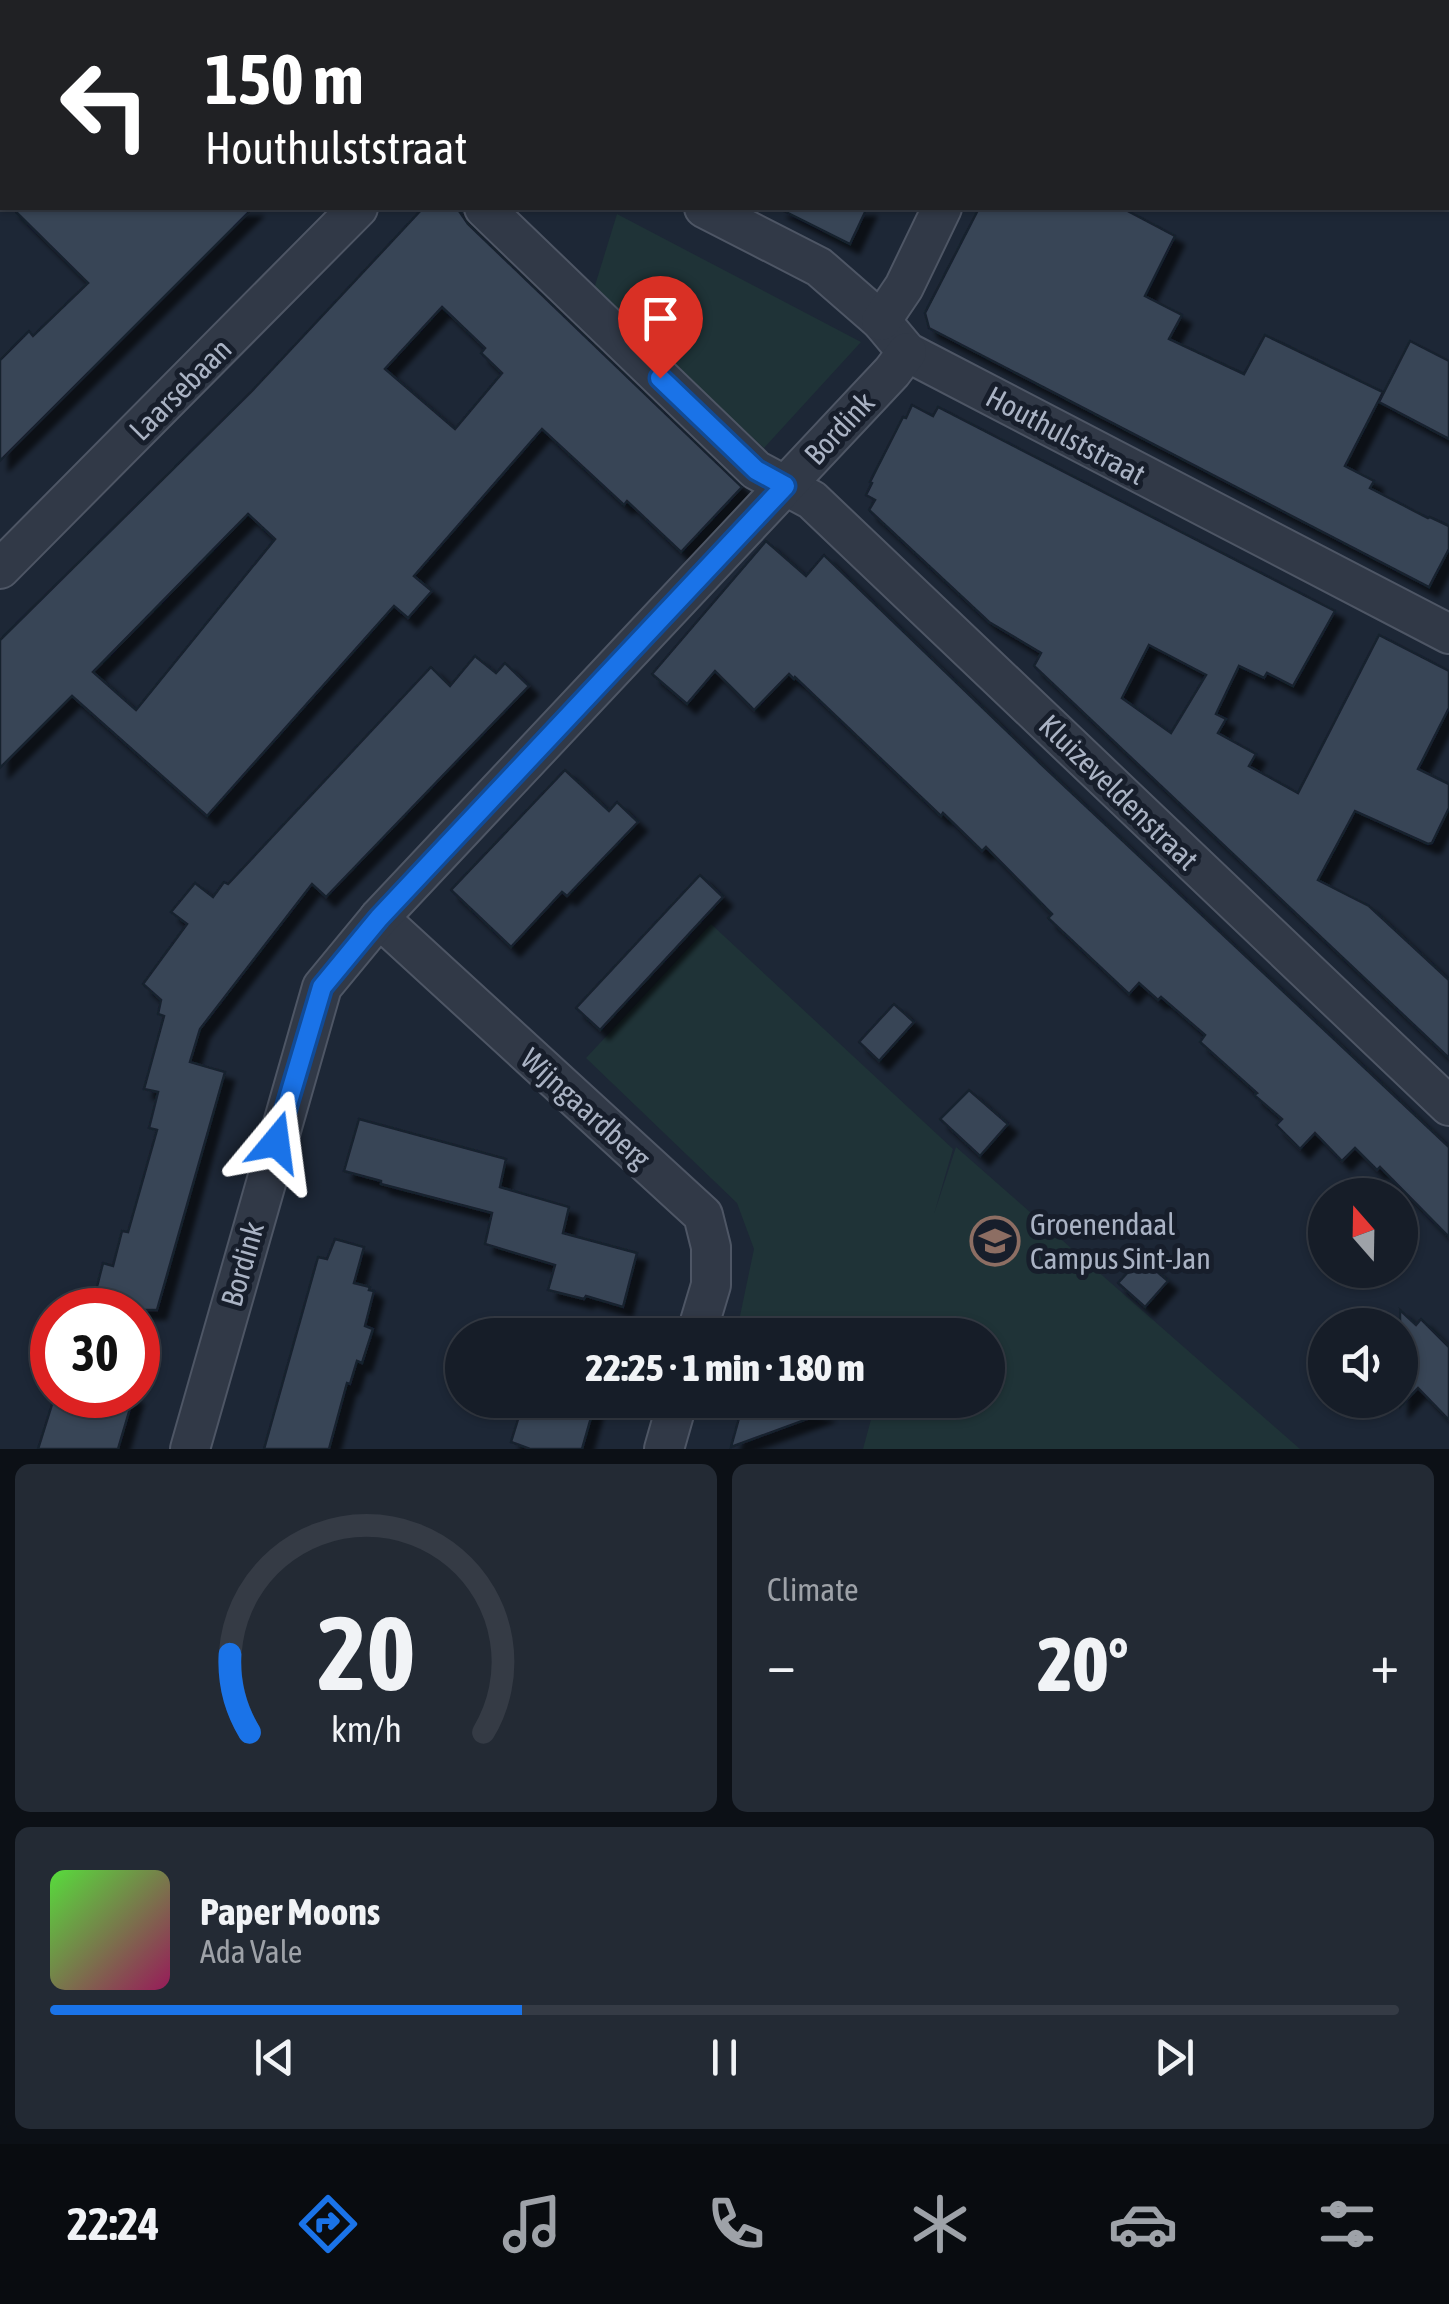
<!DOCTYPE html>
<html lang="en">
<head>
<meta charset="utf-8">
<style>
	body { margin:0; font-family:"Asap Condensed",sans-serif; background:#232a34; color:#f1f3f6; height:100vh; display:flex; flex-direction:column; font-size:38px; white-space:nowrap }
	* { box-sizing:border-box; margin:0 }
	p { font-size:32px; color:#9ea2a8 }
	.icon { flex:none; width:55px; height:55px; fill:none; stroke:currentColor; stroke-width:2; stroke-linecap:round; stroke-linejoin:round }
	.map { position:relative; height:1449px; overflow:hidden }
	.panel { display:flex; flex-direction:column; gap:15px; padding:15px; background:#0c1016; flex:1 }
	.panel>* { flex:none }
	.top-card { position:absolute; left:0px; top:0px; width:1450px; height:210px; box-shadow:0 2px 8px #0004,0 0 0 2px #353b45; background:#202124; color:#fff; overflow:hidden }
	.needle { width:65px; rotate:340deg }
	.tools { position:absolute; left:1308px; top:1178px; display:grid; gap:20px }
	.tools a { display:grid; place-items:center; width:110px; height:110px; border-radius:50%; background:#161d28; box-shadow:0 2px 8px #0004,0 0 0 2px #353b45; font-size:50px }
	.speed { position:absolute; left:30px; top:1288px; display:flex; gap:20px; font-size:50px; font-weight:700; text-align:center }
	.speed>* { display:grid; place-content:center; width:130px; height:130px; border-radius:50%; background:#161d28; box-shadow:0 2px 8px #0004,0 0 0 2px #353b45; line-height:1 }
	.speed .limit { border:15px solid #d22; background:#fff; color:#111 }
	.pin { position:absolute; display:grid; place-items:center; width:85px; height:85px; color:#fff; margin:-102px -42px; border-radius:50% 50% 50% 0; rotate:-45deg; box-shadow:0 0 10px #0007 }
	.pin .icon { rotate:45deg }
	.me { position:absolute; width:110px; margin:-55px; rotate:16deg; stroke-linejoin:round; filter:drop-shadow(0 0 8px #0008) }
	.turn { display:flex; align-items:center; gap:35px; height:210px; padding:0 40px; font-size:45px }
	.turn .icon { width:130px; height:130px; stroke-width:2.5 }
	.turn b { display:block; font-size:70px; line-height:85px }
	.big { font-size:75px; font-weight:800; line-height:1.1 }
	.panel .tile { flex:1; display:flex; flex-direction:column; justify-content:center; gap:15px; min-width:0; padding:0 35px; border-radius:15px; background:#232a34 }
	.panel .dial { align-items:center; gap:0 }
	.dial svg { height:260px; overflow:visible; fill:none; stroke:#353b45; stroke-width:7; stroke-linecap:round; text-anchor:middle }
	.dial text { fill:#f1f3f6; stroke:none }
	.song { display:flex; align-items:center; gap:30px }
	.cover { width:120px; height:120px; border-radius:15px; background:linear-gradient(135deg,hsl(110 70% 55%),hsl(330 70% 35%)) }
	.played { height:10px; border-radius:5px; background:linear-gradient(90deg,#1a73e8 35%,#353b45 35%) }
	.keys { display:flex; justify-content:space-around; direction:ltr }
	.heat { display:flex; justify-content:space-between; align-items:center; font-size:55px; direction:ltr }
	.panel .tiles { flex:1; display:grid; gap:15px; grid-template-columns:1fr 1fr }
	.tile:last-child { grid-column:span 2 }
	.trip { position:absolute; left:445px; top:1318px; width:560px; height:100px; border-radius:50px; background:#161d28; box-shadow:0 2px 8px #0004,0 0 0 2px #353b45; font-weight:800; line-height:100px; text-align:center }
	.dock { display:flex; height:160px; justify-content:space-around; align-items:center; background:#090c10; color:#9ea2a8 }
	.dock .icon { width:70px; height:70px }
	.dock .current { color:#1a73e8 }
	.dock b { font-size:45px; color:#f1f3f6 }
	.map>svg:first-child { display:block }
	.green { fill:#1f3337 }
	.building { fill:#394457; stroke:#19202d; stroke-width:2.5; fill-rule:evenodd; filter:url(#shadow) }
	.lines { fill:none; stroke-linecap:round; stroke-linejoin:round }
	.service-casing { stroke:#4e5665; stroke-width:25 }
	.minor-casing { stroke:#4e5665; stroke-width:42 }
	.service { stroke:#313947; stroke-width:20 }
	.minor { stroke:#313947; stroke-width:38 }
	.route-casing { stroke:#114b97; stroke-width:25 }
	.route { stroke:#1a73e8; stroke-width:18 }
	.labels { text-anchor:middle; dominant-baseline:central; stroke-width:10; stroke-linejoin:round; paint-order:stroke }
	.street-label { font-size:30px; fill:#aab3c4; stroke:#171e2b }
	.poi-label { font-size:30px; fill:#aab3c4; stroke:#171e2b; text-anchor:start }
</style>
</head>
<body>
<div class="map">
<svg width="1449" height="1449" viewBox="0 0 1449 1449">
	<defs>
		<filter id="shadow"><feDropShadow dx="9" dy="9" stdDeviation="2.5" flood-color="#0009"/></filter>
	</defs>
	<rect width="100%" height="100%" fill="#1d2736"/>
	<!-- green -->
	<g class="green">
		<polygon points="617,214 861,342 764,448 593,292"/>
		<polygon points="711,924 953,1149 934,1214 956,1147 1300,1449 863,1449 873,1412 839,1400 988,1400 988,1335 736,1335 754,1249 737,1203 586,1058"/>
	</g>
	<!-- building -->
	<g class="building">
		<polygon points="12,208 253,208 0,461 0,360 29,331 33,336 88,283"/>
		<path d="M 423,208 L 457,208 L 468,224 L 742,487 L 681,552 L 627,501 L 624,505 L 542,429 L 414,576 L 432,591 L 408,618 L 394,606 L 207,816 L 72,696 L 0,768 L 0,640 L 251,392 ZM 442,307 L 485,348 L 481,353 L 502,373 L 455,429 L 385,369 ZM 248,514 L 275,539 L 136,710 L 93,672 Z"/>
		<polygon points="778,208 867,208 850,244"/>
		<polygon points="979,208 1122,208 1175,236 1145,296 1182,315 1169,339 1244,374 1265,335 1383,392 1345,466 1374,481 1370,488 1428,518 1430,517 1449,526 1449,549 1429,587 929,328 925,313"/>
		<polygon points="1410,341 1449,361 1449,439 1379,402"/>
		<path d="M 912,405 L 933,416 L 938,407 L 1335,611 L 1293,686 L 1267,673 L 1264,678 L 1239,666 L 1216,714 L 1226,719 L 1218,733 L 1256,754 L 1249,766 L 1298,793 L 1379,635 L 1449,671 L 1449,708 L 1418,769 L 1449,784 L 1449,808 L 1432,843 L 1428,844 L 1355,811 L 1318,880 L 1369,906 L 1449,980 L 1449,1058 L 1034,666 L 1041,653 L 989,622 L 869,510 L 875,500 L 866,495 L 872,483 L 870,482 L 903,417 L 906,418 ZM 1149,645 L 1206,675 L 1171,733 L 1122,698 Z"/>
		<polygon points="766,541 806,576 824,555 1041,764 1449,1147 1449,1237 1380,1167 1377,1170 1355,1148 1342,1161 1315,1133 1300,1149 1276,1125 1282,1119 1254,1095 1257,1093 1200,1042 1205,1035 1161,997 1158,1000 1139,983 1129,994 1048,918 1052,914 986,847 982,851 943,813 941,816 795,677 794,679 789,674 754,710 715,671 687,704 652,674"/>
		<polygon points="475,656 496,673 505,663 529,686 326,897 312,884 200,1029 190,1062 225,1072 157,1310 91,1310 103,1263 113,1266 122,1231 128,1232 157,1130 149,1128 158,1092 144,1089 164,1016 158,1014 161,1000 143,984 187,924 171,912 195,883 213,897 224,882 228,884 431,667 450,686"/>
		<polygon points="565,770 609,811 617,802 638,822 567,896 562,892 511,947 451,890"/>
		<polygon points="700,875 723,897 600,1030 576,1008"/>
		<polygon points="894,1004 914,1022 879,1061 859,1042"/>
		<polygon points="969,1090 1008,1124 980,1156 940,1119"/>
		<polygon points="359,1119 506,1159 500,1187 569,1207 563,1233 637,1253 623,1307 586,1296 584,1299 548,1290 555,1265 485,1244 492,1213 381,1184 381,1181 344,1171"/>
		<polygon points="335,1239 364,1247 354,1283 370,1287 369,1290 374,1291 365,1326 373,1329 362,1363 357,1361 350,1384 347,1383 329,1449 264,1449 318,1257 327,1259"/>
		<polygon points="1141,1258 1168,1281 1145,1307 1118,1283"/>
		<polygon points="1400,1310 1416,1325 1421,1319 1449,1347 1449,1420 1418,1388 1400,1407"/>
		<polygon points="69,1395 134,1395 118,1449 38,1449 54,1398 67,1402"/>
		<polygon points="524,1400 596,1400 582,1449 530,1449 511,1442"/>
		<polygon points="744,1400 776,1400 824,1413 731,1447"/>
	</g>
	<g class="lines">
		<!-- service casing -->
		<g class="service-casing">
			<polyline id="service" points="136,2 138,0"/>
		</g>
		<!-- minor casing -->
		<g class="minor-casing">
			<g id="minor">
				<polyline points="84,0 89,2"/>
				<polyline points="491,2 492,0"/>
				<polyline points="1040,2 1041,0"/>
				<polyline points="484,208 756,470 812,500 1449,1106"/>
				<polyline points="704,208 819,267 881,321 907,352 1449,634"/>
				<polyline points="881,321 904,287 942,208"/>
				<polyline points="0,569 358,208"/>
				<polyline points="379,918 703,1215 711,1247 711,1285 696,1335"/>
				<polyline points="190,1449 322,987 379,918 892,372 907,352"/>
				<polyline points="664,1449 678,1400"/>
			</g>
		</g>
		<!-- service -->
		<use href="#service" class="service"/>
		<!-- minor -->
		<use href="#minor" class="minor"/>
	</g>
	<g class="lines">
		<!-- route casing -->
		<g class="route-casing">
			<polyline id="route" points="276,1142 322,987 379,918 785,486 756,470 660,378"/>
		</g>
		<!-- route -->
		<use href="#route" class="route"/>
	</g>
	<!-- icons -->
	<defs>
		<g id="school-ring" transform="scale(2.5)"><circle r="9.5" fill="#171e2b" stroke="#8d6e63" stroke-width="1.5"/><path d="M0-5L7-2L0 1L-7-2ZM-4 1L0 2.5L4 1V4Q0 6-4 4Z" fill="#8d6e63"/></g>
	</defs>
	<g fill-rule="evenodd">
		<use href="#school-ring" x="995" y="1241"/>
	</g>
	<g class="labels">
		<!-- street labels -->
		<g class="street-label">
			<text transform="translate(180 389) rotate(-45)">Laarsebaan</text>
			<text transform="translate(839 428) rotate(-47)">Bordink</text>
			<text transform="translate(1066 435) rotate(28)">Houthulststraat</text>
			<text transform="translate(1119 792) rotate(44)">Kluizeveldenstraat</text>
			<text transform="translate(586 1108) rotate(42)">Wijngaardberg</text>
			<text transform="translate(242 1264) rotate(-74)">Bordink</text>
		</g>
		<!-- poi labels -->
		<g class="poi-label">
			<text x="1030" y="1224">Groenendaal<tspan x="1030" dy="34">Campus Sint-Jan</tspan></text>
		</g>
	</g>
</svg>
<div class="tools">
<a><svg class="needle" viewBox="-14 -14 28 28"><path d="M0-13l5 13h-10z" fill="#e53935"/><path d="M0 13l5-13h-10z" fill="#9ea2a8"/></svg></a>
<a><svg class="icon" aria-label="sound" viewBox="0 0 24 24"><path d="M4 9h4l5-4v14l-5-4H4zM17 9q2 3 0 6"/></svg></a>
</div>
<div class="speed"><div class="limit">30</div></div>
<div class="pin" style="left:660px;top:378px;background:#d93025"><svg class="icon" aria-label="arrive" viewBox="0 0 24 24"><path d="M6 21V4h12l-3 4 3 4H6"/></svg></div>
<svg class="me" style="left:276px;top:1142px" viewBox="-20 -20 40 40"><path d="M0-17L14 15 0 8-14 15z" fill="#1a73e8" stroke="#fff" stroke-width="4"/></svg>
<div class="trip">22:25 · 1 min · 180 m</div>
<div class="top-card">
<div class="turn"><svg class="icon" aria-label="left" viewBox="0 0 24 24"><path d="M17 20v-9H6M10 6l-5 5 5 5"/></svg><div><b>150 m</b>Houthulststraat</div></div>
</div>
</div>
<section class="panel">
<div class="tiles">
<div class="tile dial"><svg viewBox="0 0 100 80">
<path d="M14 69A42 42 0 1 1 86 69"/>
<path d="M14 69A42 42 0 0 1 8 45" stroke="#1a73e8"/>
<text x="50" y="56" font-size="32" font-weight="700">20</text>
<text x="50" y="72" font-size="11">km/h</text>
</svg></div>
<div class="tile"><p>Climate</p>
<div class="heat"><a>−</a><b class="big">20°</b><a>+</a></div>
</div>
<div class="tile">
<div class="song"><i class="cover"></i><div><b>Paper Moons</b><p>Ada Vale</p></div></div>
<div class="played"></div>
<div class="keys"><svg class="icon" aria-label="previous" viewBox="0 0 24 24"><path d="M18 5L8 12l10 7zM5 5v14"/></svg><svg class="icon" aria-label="pause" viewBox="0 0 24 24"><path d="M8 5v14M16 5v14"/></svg><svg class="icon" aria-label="next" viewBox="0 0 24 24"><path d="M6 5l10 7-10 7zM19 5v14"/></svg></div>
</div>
</div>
</section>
<nav class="dock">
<b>22:24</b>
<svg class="icon current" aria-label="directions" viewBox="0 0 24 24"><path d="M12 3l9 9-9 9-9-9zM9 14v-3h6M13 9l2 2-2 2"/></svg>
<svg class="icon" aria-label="music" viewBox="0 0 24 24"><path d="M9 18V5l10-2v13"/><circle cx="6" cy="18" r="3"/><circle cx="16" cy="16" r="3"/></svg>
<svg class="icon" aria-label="phone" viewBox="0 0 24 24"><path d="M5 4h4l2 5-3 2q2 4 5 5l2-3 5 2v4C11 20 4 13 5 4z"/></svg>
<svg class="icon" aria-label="climate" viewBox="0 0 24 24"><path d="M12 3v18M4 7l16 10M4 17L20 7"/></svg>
<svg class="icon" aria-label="car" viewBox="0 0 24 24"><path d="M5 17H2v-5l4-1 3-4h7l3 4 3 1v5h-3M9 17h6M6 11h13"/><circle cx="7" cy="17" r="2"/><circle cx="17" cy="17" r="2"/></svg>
<svg class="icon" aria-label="filters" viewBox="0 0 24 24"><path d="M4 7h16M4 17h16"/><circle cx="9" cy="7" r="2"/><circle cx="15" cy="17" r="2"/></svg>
</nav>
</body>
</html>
